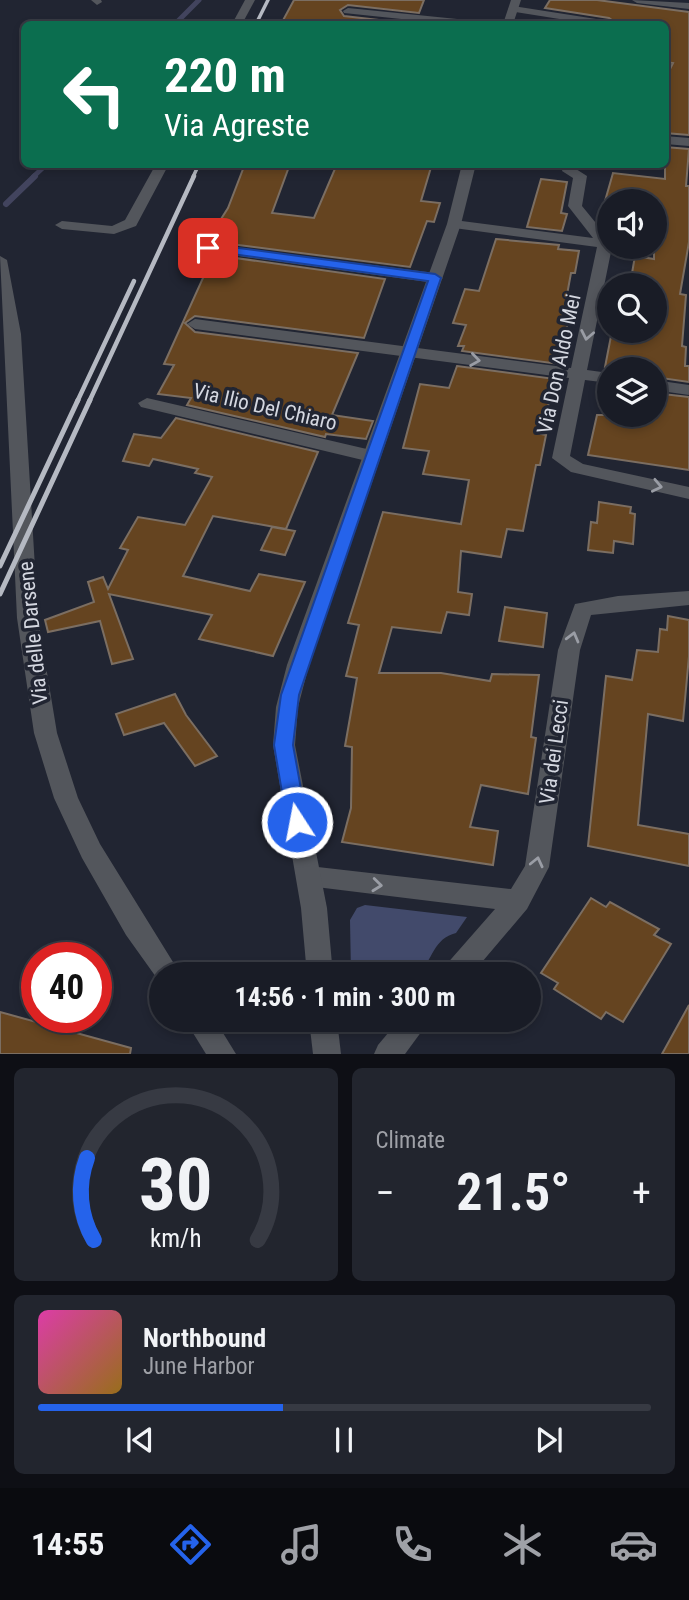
<!DOCTYPE html>
<html lang="en">
<head>
<meta charset="utf-8">
<style>
	body { margin:0; font-family:"Roboto Condensed",sans-serif; background:#22252e; color:#f1f3f6; height:100vh; display:flex; flex-direction:column; font-size:26px; white-space:nowrap }
	* { box-sizing:border-box; margin:0 }
	p { font-size:23px; color:#9fa1a7 }
	.icon { flex:none; width:38px; height:38px; fill:none; stroke:currentColor; stroke-width:2; stroke-linecap:round; stroke-linejoin:round }
	.map { position:relative; height:1054px; overflow:hidden }
	.panel { display:flex; flex-direction:column; gap:14px; padding:14px; background:#0e0f15; flex:1 }
	.panel>* { flex:none }
	.guide { position:absolute; left:21px; top:21px; width:648px; height:147px; border-radius:10px; box-shadow:0 4px 10px #0003,0 0 0 2px #373a43; background:#0b6e4f; color:#fff; overflow:hidden }
	.controls { position:absolute; left:597px; top:189px; display:grid; gap:14px }
	.controls a { display:grid; place-items:center; width:70px; height:70px; border-radius:50%; background:#191c26; box-shadow:0 4px 10px #0003,0 0 0 2px #373a43; font-size:35px }
	.speed { position:absolute; left:21px; top:942px; display:flex; gap:14px; font-size:35px; font-weight:700; text-align:center }
	.speed>* { display:grid; place-content:center; width:91px; height:91px; border-radius:50%; background:#191c26; box-shadow:0 4px 10px #0003,0 0 0 2px #373a43; line-height:1 }
	.speed .limit { border:10px solid #d22; background:#fff; color:#111 }
	.pin { position:absolute; display:grid; place-items:center; width:60px; height:60px; color:#fff; margin:-30px; border-radius:14px; box-shadow:0 4px 10px #0006 }
	.me { position:absolute; width:77px; margin:-38px; rotate:349deg; stroke-linejoin:round; filter:drop-shadow(0 0 5px #0008) }
	.turn { display:flex; align-items:center; gap:24px; height:147px; padding:0 28px; font-size:32px }
	.turn .icon { width:91px; height:91px; stroke-width:2.5 }
	.turn b { display:block; font-size:49px; line-height:60px }
	.big { font-size:52px; font-weight:700; line-height:1.1 }
	.panel .tile { flex:1; display:flex; flex-direction:column; justify-content:center; gap:10px; min-width:0; padding:0 24px; border-radius:10px; background:#22252e }
	.panel .dial { align-items:center; gap:0 }
	.dial svg { height:182px; overflow:visible; fill:none; stroke:#373a43; stroke-width:7; stroke-linecap:round; text-anchor:middle }
	.dial text { fill:#f1f3f6; stroke:none }
	.song { display:flex; align-items:center; gap:21px }
	.cover { width:84px; height:84px; border-radius:10px; background:linear-gradient(135deg,hsl(320 70% 55%),hsl(40 70% 35%)) }
	.played { height:7px; border-radius:4px; background:linear-gradient(90deg,#2563eb 40%,#373a43 40%) }
	.keys { display:flex; justify-content:space-around; direction:ltr }
	.heat { display:flex; justify-content:space-between; align-items:center; font-size:38px; direction:ltr }
	.panel .tiles { flex:1; display:grid; gap:14px; grid-template-columns:1fr 1fr }
	.tile:last-child { grid-column:span 2 }
	.trip { position:absolute; left:149px; top:962px; width:392px; height:70px; border-radius:35px; background:#191c26; box-shadow:0 4px 10px #0003,0 0 0 2px #373a43; font-weight:700; line-height:70px; text-align:center }
	.dock { display:flex; height:112px; justify-content:space-around; align-items:center; background:#0a0b0f; color:#9fa1a7 }
	.dock .icon { width:49px; height:49px }
	.dock .on { color:#2563eb }
	.dock b { font-size:32px; color:#f1f3f6 }
	.map>svg:first-child { display:block }
	.green { fill:#424a6b }
	.lines { fill:none; stroke-linecap:round; stroke-linejoin:round }
	.stream-far1 { stroke:#42445e; stroke-width:5 }
	.stream { stroke:#42445e; stroke-width:6 }
	.building { fill:#654420; stroke:#7b6e62; stroke-width:2 }
	.minor { fill:#53565c; fill-rule:evenodd }
	.tertiary { fill:#53565c; fill-rule:evenodd }
	.rail-far2 { stroke:#b5b9c2; stroke-width:3.5 }
	.rail-far1 { stroke:#b5b9c2; stroke-width:4.5 }
	.rail { stroke:#b5b9c2; stroke-width:5 }
	.oneway { stroke:#9a9da5 }
	.route { fill:#2563eb; stroke:#184099; stroke-width:2 }
	.labels { text-anchor:middle; dominant-baseline:central; stroke-width:7; stroke-linejoin:round; paint-order:stroke }
	.street-label { font-size:21px; fill:#d4d7e0; stroke:#212532 }
</style>
</head>
<body>
<div class="map">
<svg width="689" height="1054" viewBox="0 0 689 1054">
	<rect width="100%" height="100%" fill="#212532"/>
	<!-- green -->
	<path class="green" d="M 365,905 L 467,917 L 456,933 C 434,938 432,960 419,975 L 351,975 L 350,920 L 357,908 Z"/>
	<g class="lines">
		<!-- stream-far1 -->
		<g class="stream-far1">
			<polyline points="175,24 199,0"/>
			<polyline points="33,177 47,164"/>
		</g>
		<!-- stream -->
		<polyline class="stream" points="6,204 35,176"/>
	</g>
	<!-- building -->
	<g class="building">
		<polygon points="294,0 424,0 419,13 348,5 340,10 344,16 414,24 281,24"/>
		<polygon points="550,0 597,0 689,12 689,135 665,133 665,79 673,63 665,62 665,24 616,23 609,18 545,8"/>
		<polygon points="665,147 689,149 686,186 689,186 689,242 680,294 686,295 682,346 686,347 685,366 689,366 689,382 654,377 654,369 605,367 612,331 654,331 654,282 631,279 635,256 654,259 654,201 605,201 613,173 665,179"/>
		<polygon points="245,164 290,164 272,213 314,218 337,164 432,164 421,201 440,203 434,222 427,221 410,267 207,241 228,208"/>
		<polygon points="541,179 567,182 561,213 567,214 562,231 527,227"/>
		<polygon points="496,239 559,245 558,249 579,251 575,273 571,273 564,311 566,312 564,322 567,322 567,331 559,364 462,351 464,346 458,346 466,325 453,323 465,289 479,291"/>
		<polygon points="200,253 385,279 364,338 195,316 185,323 195,332 358,353 332,415 373,421 366,439 326,434 325,437 187,405 191,398 158,394 174,365 164,364 208,267 192,266"/>
		<polygon points="457,366 555,379 541,434 546,435 540,465 536,465 523,531 507,529 501,557 461,551 458,592 472,594 469,615 447,612 441,633 392,627 379,673 441,673 490,681 492,674 539,675 531,737 536,738 528,794 481,785 470,827 498,831 493,865 342,842 351,808 352,747 345,746 357,678 346,676 359,625 348,623 383,512 461,524 469,480 423,474 429,451 403,448 420,384 449,388"/>
		<polygon points="654,393 689,397 689,470 588,455 597,415 654,415"/>
		<polygon points="176,418 318,452 286,529 213,516 183,576 250,591 259,574 305,582 273,656 199,639 212,615 109,594 133,659 112,664 100,621 48,632 45,620 94,602 88,582 103,577 108,589 128,550 120,548 138,517 185,525 212,477 195,473 198,469 153,459 149,466 123,461 134,434 161,438"/>
		<polygon points="599,502 631,507 630,513 635,514 633,544 614,541 613,553 588,550 591,522 597,523"/>
		<polygon points="272,527 295,531 285,555 261,550"/>
		<polygon points="505,607 547,613 543,647 499,641"/>
		<polygon points="668,616 689,620 689,656 683,721 648,714 638,825 689,834 689,866 588,846 606,676 632,680 637,650 658,652 660,629 667,630"/>
		<polygon points="175,694 186,715 217,756 195,766 164,723 124,735 116,714"/>
		<polygon points="591,898 606,907 610,902 659,929 654,935 671,944 623,1022 606,1012 601,1019 554,989 558,983 541,973"/>
		<polygon points="689,1005 689,1054 662,1054"/>
		<polygon points="0,1012 131,1048 130,1054 0,1054"/>
	</g>
	<g class="lines">
		<!-- minor -->
		<g class="minor">
			<polygon points="91,0 101,0 102,2 97,5"/>
			<polygon points="245,0 255,0 242,24 232,24"/>
			<polygon points="632,0 689,3 689,9 637,3"/>
			<polygon points="513,6 609,21 614,24 591,24 509,11 508,9"/>
			<polygon points="348,8 477,21 482,24 449,24 344,13 343,11"/>
			<polygon points="665,136 689,138 689,146 665,144"/>
			<polygon points="156,164 169,164 136,226 114,234 62,229 55,225 62,221 112,226 125,220"/>
			<polygon points="564,164 577,164 576,169 587,176 582,206 609,239 609,247 612,247 587,370 609,373 609,383 585,380 570,456 583,464 689,487 689,499 571,472 552,458 569,378 195,329 187,324 195,319 571,368 597,247 454,228 447,224 454,220 593,238 568,206 573,178 562,171"/>
			<polygon points="185,241 435,273 443,278 435,283 180,248 178,245 180,242"/>
			<polygon points="654,380 689,385 689,395 654,390"/>
			<polygon points="147,398 371,450 380,456 371,462 141,407 138,403"/>
			<polygon points="689,591 689,605 591,615 580,650 549,867 527,909 471,975 441,975 445,966 495,909 300,885 296,877 300,869 309,866 511,889 525,866 558,650 575,604 618,596"/>
			<polygon points="399,1020 430,1020 405,1054 374,1054 378,1045"/>
		</g>
		<!-- tertiary -->
		<g class="tertiary">
			<polygon points="511,0 521,0 513,24 503,24"/>
			<polygon points="462,164 476,164 461,224 309,665 298,707 295,745 327,908 333,975 307,975 301,908 273,745 276,707 287,665 447,224"/>
			<polygon points="0,256 7,260 21,334 38,618 57,733 78,798 100,844 181,975 161,975 161,984 126,935 82,858 54,798 34,733 17,618"/>
			<polygon points="185,1020 215,1020 236,1054 206,1054"/>
			<polygon points="309,1020 337,1020 341,1054 313,1054"/>
		</g>
		<!-- rail-far2 -->
		<g class="rail-far2">
			<polyline points="256,24 268,0"/>
			<polyline points="193,177 199,164"/>
		</g>
		<!-- rail-far1 -->
		<g class="rail-far1">
			<polyline points="77,402 134,281"/>
			<polyline points="89,402 194,176"/>
		</g>
		<!-- rail -->
		<g class="rail">
			<polyline points="0,566 78,400"/>
			<polyline points="0,594 90,400"/>
		</g>
	</g>
	<!-- one-way arrows -->
	<defs><path id="oneway-chevron" d="M-2-3.5L2.5 0L-2 3.5" fill="none" stroke-width="1.6" stroke-linecap="round" stroke-linejoin="round" transform="scale(1.75)"/></defs>
	<g class="oneway">
		<use href="#oneway-chevron" transform="translate(587 335) rotate(101)"/>
		<use href="#oneway-chevron" transform="translate(475 360) rotate(8)"/>
		<use href="#oneway-chevron" transform="translate(657 486) rotate(12)"/>
		<use href="#oneway-chevron" transform="translate(573 637) rotate(-75)"/>
		<use href="#oneway-chevron" transform="translate(537 862) rotate(-77)"/>
		<use href="#oneway-chevron" transform="translate(377 885) rotate(6)"/>
	</g>
	<!-- route -->
	<polygon class="route" points="208,244 435,274 441,278 299,695 293,745 307,822 304,828 297,831 290,828 287,822 274,745 281,695 428,281 203,250 203,245"/>
	<g class="labels">
		<!-- street labels -->
		<g class="street-label">
			<text transform="translate(559 364) rotate(-78)">Via Don Aldo Mei</text>
			<text transform="translate(265 407) rotate(13)">Via Ilio Del Chiaro</text>
			<text transform="translate(33 633) rotate(-96)">Via delle Darsene</text>
			<text transform="translate(554 752) rotate(-82)">Via dei Lecci</text>
		</g>
	</g>
</svg>
<div class="controls">
<a><svg class="icon" aria-label="sound" viewBox="0 0 24 24"><path d="M4 9h4l5-4v14l-5-4H4zM17 9q2 3 0 6"/></svg></a>
<a><svg class="icon" aria-label="search" viewBox="0 0 24 24"><circle cx="10" cy="10" r="6"/><path d="M15 15l6 6"/></svg></a>
<a><svg class="icon" aria-label="layers" viewBox="0 0 24 24"><path d="M12 4l9 5-9 5-9-5zM3 14l9 5 9-5"/></svg></a>
</div>
<div class="speed"><div class="limit">40</div></div>
<div class="pin" style="left:208px;top:248px;background:#d93025"><svg class="icon" aria-label="arrive" viewBox="0 0 24 24"><path d="M6 21V4h12l-3 4 3 4H6"/></svg></div>
<svg class="me" style="left:297px;top:822px" viewBox="-20 -20 40 40"><circle r="17" fill="#2563eb" stroke="#fff" stroke-width="3"/><path d="M0-11L8 9 0 5-8 9z" fill="#fff"/></svg>
<div class="trip">14:56 · 1 min · 300 m</div>
<div class="guide">
<div class="turn"><svg class="icon" aria-label="left" viewBox="0 0 24 24"><path d="M17 20v-9H6M10 6l-5 5 5 5"/></svg><div><b>220 m</b>Via Agreste</div></div>
</div>
</div>
<section class="panel">
<div class="tiles">
<div class="tile dial"><svg viewBox="0 0 100 80">
<path d="M14 69A42 42 0 1 1 86 69"/>
<path d="M14 69A42 42 0 0 1 11 33" stroke="#2563eb"/>
<text x="50" y="56" font-size="32" font-weight="700">30</text>
<text x="50" y="72" font-size="11">km/h</text>
</svg></div>
<div class="tile"><p>Climate</p>
<div class="heat"><a>−</a><b class="big">21.5°</b><a>+</a></div>
</div>
<div class="tile">
<div class="song"><i class="cover"></i><div><b>Northbound</b><p>June Harbor</p></div></div>
<div class="played"></div>
<div class="keys"><svg class="icon" aria-label="previous" viewBox="0 0 24 24"><path d="M18 5L8 12l10 7zM5 5v14"/></svg><svg class="icon" aria-label="pause" viewBox="0 0 24 24"><path d="M8 5v14M16 5v14"/></svg><svg class="icon" aria-label="next" viewBox="0 0 24 24"><path d="M6 5l10 7-10 7zM19 5v14"/></svg></div>
</div>
</div>
</section>
<nav class="dock">
<b>14:55</b>
<svg class="icon on" aria-label="directions" viewBox="0 0 24 24"><path d="M12 3l9 9-9 9-9-9zM9 14v-3h6M13 9l2 2-2 2"/></svg>
<svg class="icon" aria-label="music" viewBox="0 0 24 24"><path d="M9 18V5l10-2v13"/><circle cx="6" cy="18" r="3"/><circle cx="16" cy="16" r="3"/></svg>
<svg class="icon" aria-label="phone" viewBox="0 0 24 24"><path d="M5 4h4l2 5-3 2q2 4 5 5l2-3 5 2v4C11 20 4 13 5 4z"/></svg>
<svg class="icon" aria-label="climate" viewBox="0 0 24 24"><path d="M12 3v18M4 7l16 10M4 17L20 7"/></svg>
<svg class="icon" aria-label="car" viewBox="0 0 24 24"><path d="M5 17H2v-5l4-1 3-4h7l3 4 3 1v5h-3M9 17h6M6 11h13"/><circle cx="7" cy="17" r="2"/><circle cx="17" cy="17" r="2"/></svg>
</nav>
</body>
</html>
